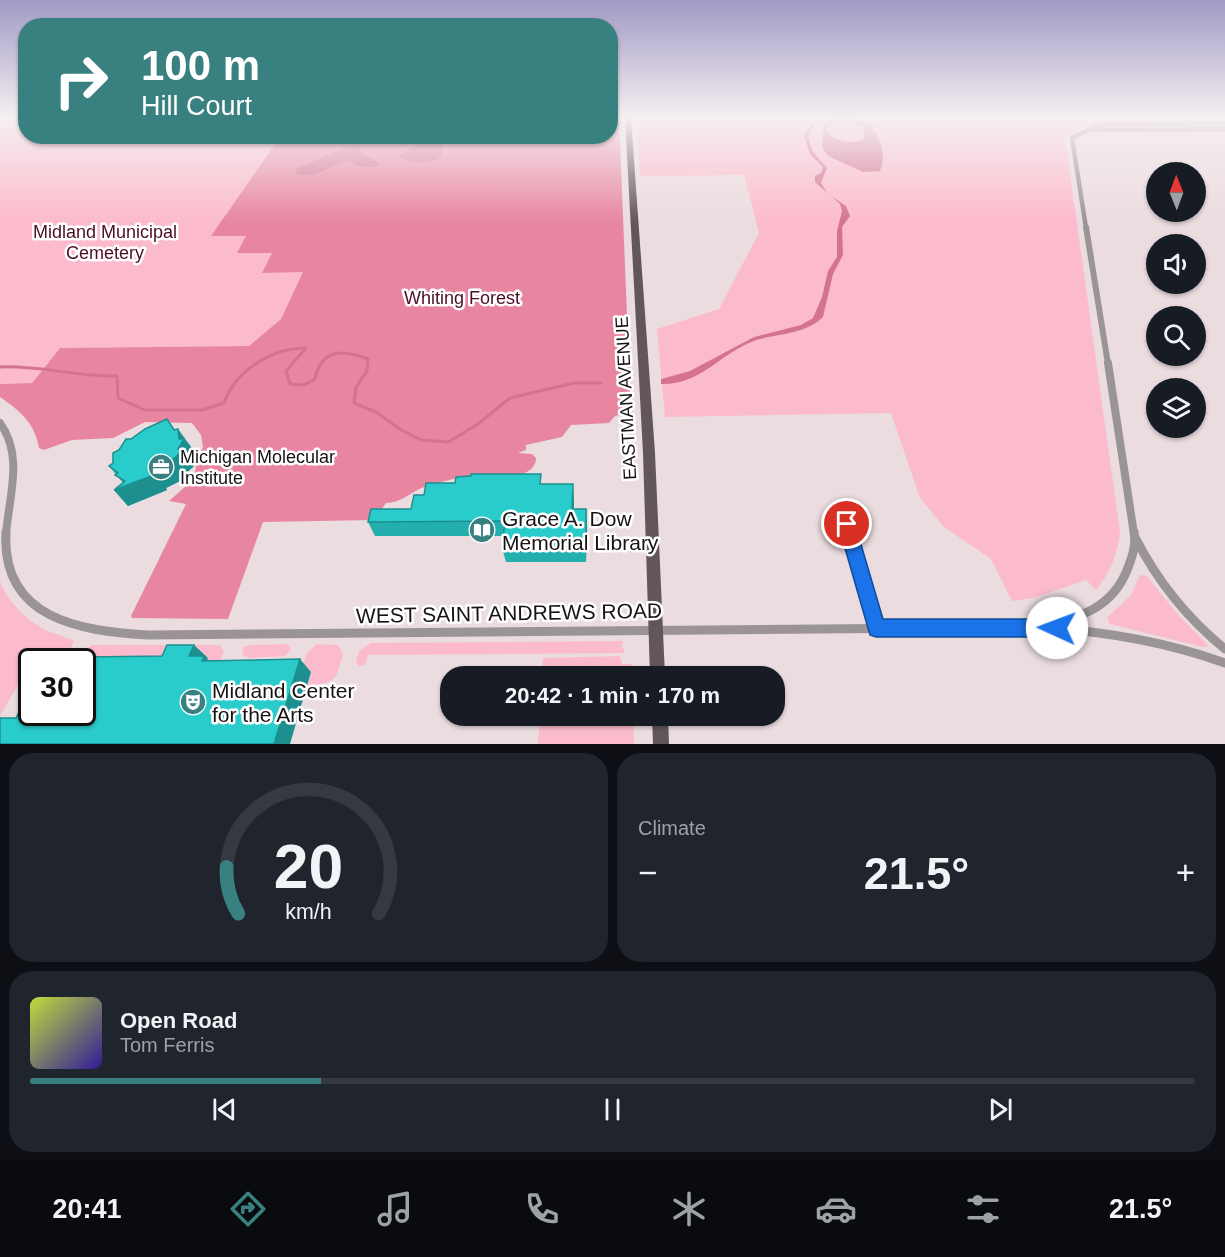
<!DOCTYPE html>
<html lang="en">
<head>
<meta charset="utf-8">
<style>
	body { margin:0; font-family:Helvetica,sans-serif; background:#20242c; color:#f1f3f6; height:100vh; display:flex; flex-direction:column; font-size:22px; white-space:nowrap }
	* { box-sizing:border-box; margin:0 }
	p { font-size:20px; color:#9ea1a6 }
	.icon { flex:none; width:33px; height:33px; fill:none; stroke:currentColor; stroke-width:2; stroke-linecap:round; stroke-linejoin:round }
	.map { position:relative; height:744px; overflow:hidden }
	.sheet { display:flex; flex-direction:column; gap:9px; padding:9px; background:#0d0f14; flex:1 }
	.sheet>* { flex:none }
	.hud { position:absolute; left:18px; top:18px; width:600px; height:126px; border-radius:24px; box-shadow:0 2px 4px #0004; background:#398181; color:#fff; overflow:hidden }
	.needle { width:39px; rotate:359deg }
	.tools { position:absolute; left:1146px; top:162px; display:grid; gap:12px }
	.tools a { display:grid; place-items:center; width:60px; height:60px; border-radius:50%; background:#171b24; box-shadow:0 2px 4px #0004; font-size:30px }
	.speed { position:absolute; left:18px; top:648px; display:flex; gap:12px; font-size:30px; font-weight:700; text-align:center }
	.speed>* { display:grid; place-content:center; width:78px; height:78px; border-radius:50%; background:#171b24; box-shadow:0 2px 4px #0004; line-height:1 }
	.speed .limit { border:3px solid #111; border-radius:9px; background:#fff; color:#111 }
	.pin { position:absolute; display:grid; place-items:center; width:51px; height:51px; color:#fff; margin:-26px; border:3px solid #fff; border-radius:50%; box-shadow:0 2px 6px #0007 }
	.me { position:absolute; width:66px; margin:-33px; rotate:272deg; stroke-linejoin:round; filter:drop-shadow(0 0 4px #0008) }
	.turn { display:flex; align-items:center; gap:21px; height:126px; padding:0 24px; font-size:27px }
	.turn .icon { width:78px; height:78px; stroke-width:2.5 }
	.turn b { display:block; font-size:42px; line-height:51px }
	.big { font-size:45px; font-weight:800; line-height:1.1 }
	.sheet .widget { flex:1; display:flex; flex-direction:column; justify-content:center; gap:9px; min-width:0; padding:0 21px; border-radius:24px; background:#20242c }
	.sheet .dial { align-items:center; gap:0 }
	.dial svg { height:156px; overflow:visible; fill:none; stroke:#363941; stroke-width:7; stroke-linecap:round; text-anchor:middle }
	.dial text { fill:#f1f3f6; stroke:none }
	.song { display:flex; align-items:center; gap:18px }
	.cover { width:72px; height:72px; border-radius:9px; background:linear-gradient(135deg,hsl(70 70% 55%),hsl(250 70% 35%)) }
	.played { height:6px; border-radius:3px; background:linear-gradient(90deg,#398181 25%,#363941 25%) }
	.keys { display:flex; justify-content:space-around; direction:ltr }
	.heat { display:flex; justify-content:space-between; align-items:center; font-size:33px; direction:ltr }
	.sheet .tiles { flex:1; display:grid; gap:9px; grid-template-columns:1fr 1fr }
	.widget:last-child { grid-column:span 2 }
	.trip { position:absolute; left:440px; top:666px; width:345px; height:60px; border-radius:24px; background:#171b24; box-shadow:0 2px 4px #0004; font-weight:800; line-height:60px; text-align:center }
	.dock { display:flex; height:96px; justify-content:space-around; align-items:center; background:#090b0e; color:#9ea1a6 }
	.dock .icon { width:42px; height:42px }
	.dock .current { color:#398181 }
	.dock b { font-size:27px; color:#f1f3f6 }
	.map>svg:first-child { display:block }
	.green { fill:#fcbbcc }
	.forest { fill:#e886a2 }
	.water { fill:#d47390; fill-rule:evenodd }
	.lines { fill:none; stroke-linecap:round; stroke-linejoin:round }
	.stream { stroke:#d47390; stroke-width:3 }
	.street-far3 { stroke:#9b9496; stroke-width:4.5 }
	.street-far2 { stroke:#9b9496; stroke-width:6 }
	.street-far1 { stroke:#9b9496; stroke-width:8 }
	.street { stroke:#9b9496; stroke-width:9 }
	.primary { fill:#615659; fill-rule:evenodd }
	.wall { fill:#24afaf }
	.shaded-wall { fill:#1d8f8e }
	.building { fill:#2acccb; stroke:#1d8f8e; stroke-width:1.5 }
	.route { fill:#1a73e8; stroke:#114b97; stroke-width:1.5 }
	.labels { text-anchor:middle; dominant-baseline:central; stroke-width:5; stroke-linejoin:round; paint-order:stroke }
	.park-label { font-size:18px; fill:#4b0e26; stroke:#fff }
	.street-label { font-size:18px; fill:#171213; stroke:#fff }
	.poi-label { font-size:18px; fill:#171213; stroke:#fff; text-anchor:start }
	.near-poi-label { font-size:21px; fill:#171213; stroke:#fff; text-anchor:start }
	.near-street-label { font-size:21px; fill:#171213; stroke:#fff }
</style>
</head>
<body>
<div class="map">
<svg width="1225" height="744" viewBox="0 0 1225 744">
	<rect width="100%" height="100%" fill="#ebdcdf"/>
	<!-- green -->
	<g class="green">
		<path d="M 637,118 L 1225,118 L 1225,122 L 1098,123 L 1075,129 L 1065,138 L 1120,532 C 1117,556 1111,571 1096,590 L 1086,580 L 1033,598 L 1012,601 L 991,559 L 944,527 L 920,498 L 891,413 L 665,417 L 657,329 L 719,309 L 759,233 L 744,175 L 640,176 Z"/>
		<polygon points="0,128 25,128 26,136 280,137 211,236 247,236 237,253 273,253 263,272 304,271 281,319 249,346 60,348 32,383 0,384"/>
		<polygon points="1140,575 1147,576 1179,616 1209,646 1203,647 1110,624 1107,618 1131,595"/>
		<path d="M 0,581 C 7,601 28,622 48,631 C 57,635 66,636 74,641 L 65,661 L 32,662 L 31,680 L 20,681 L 0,716 Z"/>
		<polygon points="623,641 621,648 624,649 624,653 368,655 365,665 359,666 356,662 359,651 371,643"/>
		<polygon points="288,644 291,649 285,656 249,658 242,655 244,647 250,645"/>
		<path d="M 317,644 L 338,645 L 343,653 C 336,680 337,684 307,685 L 311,672 L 301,672 L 307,653 Z"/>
		<polygon points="92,645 216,645 221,646 224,651 218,668 204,669 207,658 83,692 82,662 79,662 84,651"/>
		<polygon points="620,656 622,664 632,664 632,676 542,676 543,658"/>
		<polygon points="540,716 633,716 634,744 538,744"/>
	</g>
	<!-- forest -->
	<path class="forest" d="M 611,118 L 619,118 L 631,413 L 615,416 L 609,423 L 571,425 L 562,437 L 526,445 L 526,450 L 518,453 L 532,454 L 536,458 C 535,484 487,474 470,476 C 455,478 439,482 424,487 C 411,492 401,503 386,503 L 374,520 L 263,522 L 228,619 L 132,618 L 131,616 L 186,504 L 169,501 L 194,479 L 197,459 L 203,447 L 201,435 L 192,423 L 145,422 L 113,438 L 72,440 L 44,450 L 39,448 C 35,423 20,411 0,397 L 0,384 L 32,383 L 60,348 L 249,346 L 281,319 L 303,272 L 262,273 L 272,253 L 237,253 L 246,236 L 211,236 L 280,137 L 610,136 Z"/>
	<!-- water -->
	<g class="water">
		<path d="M 815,118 L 818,118 L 808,137 L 813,152 L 827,168 L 821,183 L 828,194 L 846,206 L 850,216 L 842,227 L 843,255 L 833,274 L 823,317 C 802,337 774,332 749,343 C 717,357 699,385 661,384 L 661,379 L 690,371 L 754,337 L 801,325 L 813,318 L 822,297 L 828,271 L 837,257 L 837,231 L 842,211 L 840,204 L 815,182 L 815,176 L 821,173 L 823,167 L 810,154 L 804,136 Z"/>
		<path d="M 831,118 L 858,118 L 870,123 C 880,140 887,154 880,171 L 863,172 L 828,156 L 822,147 L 824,127 ZM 840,122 L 864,127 L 864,139 C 852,144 837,143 827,132 L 827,127 Z"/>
		<path d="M 423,137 L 469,137 L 470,141 L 451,141 L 444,144 L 441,157 C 428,164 409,164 397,155 L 415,147 Z"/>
		<path d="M 353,144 L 361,145 L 360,150 C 365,159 375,157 380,166 C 368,168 359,168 349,161 C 327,164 322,180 296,174 L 296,169 Z"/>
	</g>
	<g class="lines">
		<!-- stream -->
		<path class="stream" d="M 0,367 C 39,365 77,377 117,376 L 118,398 L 145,410 L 202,410 L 224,403 C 236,370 272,348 306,348 L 286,371 L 290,384 L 304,385 L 315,379 C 321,349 343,349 368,359 L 367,371 L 356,387 L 354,403 L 376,412 L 401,430 L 421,440 L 448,442 L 478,424 L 510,398 L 574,383 L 601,383"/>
		<!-- street-far3 -->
		<g class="street-far3">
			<polyline points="1088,130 1225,129"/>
			<polyline points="1086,228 1072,138 1098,125 1225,123"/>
		</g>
		<!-- street-far2 -->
		<polyline class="street-far2" points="1086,227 1108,364"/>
		<!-- street-far1 -->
		<g class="street-far1">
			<polyline points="1108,363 1134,534"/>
			<path d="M 0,423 C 24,456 9,496 6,534"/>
			<polyline points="847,524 850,534"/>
		</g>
		<!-- street -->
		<g class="street">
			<path d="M 6,532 C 1,619 80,631 148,635 L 1037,627 C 1079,618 1114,609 1129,565 C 1133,555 1136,542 1134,532"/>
			<polyline points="849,532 876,628"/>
			<path d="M 1136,539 C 1158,582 1187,618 1225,649"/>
			<path d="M 1048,628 C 1109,632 1167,642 1225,663"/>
		</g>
		<!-- primary -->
		<g class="primary">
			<polygon points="625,118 631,118 655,453 665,676 650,676 643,453"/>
			<polygon points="652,716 668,716 669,744 653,744"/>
		</g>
	</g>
	<!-- wall -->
	<g class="wall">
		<polygon points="167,419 175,430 189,444 196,454 191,463 194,466 182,477 182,480 166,488 167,490 128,506 114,490 123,483 109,466 113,463 119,450 131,439"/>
		<polygon points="455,483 542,484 574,499 574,509 587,524 586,562 506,562 502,548 504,536 375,536 368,522 411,509 424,495"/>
	</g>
	<!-- shaded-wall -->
	<g class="shaded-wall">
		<polygon points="167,419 179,436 178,429 196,454 191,463 194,466 182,477 182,480 166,488 167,490 128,506 114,490 154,472 170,462 178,449"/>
		<polygon points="573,484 574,499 573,524 572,509"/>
		<polygon points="586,509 587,524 586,562"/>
		<polygon points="194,645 208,658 207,659 218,668 189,656"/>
		<polygon points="300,659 311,672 290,744 274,744"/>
	</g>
	<!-- building -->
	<g class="building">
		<polygon points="167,419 174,430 178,429 179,439 184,439 178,449 182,451 170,462 170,465 154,472 154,475 114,490 125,481 115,475 118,473 109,466 113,463 113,453 119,450 126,439 131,439 145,429"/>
		<polygon points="471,474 541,474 540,484 573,484 572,509 586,509 586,547 502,548 505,521 368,522 371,509 411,509 414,495 424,495 426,483 455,483 456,477 471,476"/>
		<polygon points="167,645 194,645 189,656 204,656 202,661 300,659 274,744 0,744 0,718 16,718 19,712 82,712 82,663 86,657 162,656"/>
	</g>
	<!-- sky -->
	<linearGradient id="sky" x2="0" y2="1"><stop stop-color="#a09ac5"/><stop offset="0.53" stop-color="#f6eff1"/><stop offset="1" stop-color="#f6eff1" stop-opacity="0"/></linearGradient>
	<rect width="1225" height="222" fill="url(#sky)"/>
	<!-- route -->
	<polygon class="route" points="847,517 853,519 855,524 883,619 1057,619 1064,622 1067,628 1064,635 1057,637 876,637 870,635 838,524 841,519"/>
	<!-- icons -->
	<defs>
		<g id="office-disc" transform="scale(1.35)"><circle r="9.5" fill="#398181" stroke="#fff"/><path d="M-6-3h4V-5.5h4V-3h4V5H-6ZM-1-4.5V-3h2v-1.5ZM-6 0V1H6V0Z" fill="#fff"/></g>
		<g id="library-disc" transform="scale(1.35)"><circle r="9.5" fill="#398181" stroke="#fff"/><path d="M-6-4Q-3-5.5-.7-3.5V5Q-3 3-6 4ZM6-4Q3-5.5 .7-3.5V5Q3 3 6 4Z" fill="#fff"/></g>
		<g id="theatre-disc" transform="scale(1.35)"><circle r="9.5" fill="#398181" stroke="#fff"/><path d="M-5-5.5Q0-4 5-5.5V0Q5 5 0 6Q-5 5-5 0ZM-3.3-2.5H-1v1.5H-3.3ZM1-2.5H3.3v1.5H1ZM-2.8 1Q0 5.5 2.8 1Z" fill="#fff"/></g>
	</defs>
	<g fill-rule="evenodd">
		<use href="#office-disc" x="161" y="467"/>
		<use href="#library-disc" x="482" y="530"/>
		<use href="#theatre-disc" x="193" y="702"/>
	</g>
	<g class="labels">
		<!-- park labels -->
		<g class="park-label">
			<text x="105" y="232">Midland Municipal<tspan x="105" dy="21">Cemetery</tspan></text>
			<text x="462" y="298">Whiting Forest</text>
		</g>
		<!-- street labels -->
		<g class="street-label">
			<text transform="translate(626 398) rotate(-93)">EASTMAN AVENUE</text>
		</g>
		<!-- poi labels -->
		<g class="poi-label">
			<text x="180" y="457">Michigan Molecular<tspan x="180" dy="21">Institute</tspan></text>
		</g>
		<!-- near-poi labels -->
		<g class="near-poi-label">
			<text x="502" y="518">Grace A. Dow<tspan x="502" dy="24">Memorial Library</tspan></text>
			<text x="212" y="690">Midland Center<tspan x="212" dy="24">for the Arts</tspan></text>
		</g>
		<!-- near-street labels -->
		<g class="near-street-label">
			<text transform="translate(509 613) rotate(-1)">WEST SAINT ANDREWS ROAD</text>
		</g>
	</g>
</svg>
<div class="tools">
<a><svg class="needle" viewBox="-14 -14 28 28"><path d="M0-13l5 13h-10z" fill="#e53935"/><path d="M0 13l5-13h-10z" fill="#9ea1a6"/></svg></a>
<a><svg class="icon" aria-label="sound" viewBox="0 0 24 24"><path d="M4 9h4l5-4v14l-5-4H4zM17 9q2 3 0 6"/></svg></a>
<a><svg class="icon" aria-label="search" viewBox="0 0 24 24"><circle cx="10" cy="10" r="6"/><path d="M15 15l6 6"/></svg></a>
<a><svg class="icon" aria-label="layers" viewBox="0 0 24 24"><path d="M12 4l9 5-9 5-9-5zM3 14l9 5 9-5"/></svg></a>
</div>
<div class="speed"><div class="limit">30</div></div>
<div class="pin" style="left:847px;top:524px;background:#d93025"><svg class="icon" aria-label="arrive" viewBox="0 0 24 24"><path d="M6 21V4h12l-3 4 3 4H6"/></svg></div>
<svg class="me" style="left:1057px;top:628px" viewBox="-20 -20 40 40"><circle r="19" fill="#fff"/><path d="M0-13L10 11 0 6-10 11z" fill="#1a73e8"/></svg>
<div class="trip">20:42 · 1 min · 170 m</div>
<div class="hud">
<div class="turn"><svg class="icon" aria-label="right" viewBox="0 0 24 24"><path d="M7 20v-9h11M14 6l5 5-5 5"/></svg><div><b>100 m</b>Hill Court</div></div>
</div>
</div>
<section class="sheet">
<div class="tiles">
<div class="widget dial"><svg viewBox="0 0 100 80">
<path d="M14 69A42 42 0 1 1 86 69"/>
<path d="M14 69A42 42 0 0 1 8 45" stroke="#398181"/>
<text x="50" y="56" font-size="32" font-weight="700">20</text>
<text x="50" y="72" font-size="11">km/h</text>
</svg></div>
<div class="widget"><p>Climate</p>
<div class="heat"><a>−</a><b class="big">21.5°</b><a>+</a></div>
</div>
<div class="widget">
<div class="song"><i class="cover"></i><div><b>Open Road</b><p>Tom Ferris</p></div></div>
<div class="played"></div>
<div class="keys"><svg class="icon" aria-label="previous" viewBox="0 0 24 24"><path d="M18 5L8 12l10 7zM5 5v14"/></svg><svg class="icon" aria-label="pause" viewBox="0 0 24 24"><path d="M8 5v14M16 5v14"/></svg><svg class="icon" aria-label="next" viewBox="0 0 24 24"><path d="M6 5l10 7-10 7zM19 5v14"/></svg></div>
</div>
</div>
</section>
<nav class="dock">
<b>20:41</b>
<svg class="icon current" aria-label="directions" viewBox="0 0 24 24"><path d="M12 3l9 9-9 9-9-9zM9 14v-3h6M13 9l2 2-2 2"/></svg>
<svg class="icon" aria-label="music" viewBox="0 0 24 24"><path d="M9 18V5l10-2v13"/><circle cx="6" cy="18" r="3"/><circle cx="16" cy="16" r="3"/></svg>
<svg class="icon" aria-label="phone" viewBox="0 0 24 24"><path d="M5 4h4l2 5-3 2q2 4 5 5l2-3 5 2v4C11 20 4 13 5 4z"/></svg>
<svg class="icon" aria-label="climate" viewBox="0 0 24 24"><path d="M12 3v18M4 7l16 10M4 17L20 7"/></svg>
<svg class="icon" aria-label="car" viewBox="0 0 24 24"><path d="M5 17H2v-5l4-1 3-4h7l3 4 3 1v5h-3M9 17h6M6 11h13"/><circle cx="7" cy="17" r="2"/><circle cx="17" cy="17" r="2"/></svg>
<svg class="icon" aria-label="filters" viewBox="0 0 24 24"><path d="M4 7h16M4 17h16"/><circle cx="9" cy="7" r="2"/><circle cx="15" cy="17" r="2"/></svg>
<b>21.5°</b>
</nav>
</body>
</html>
